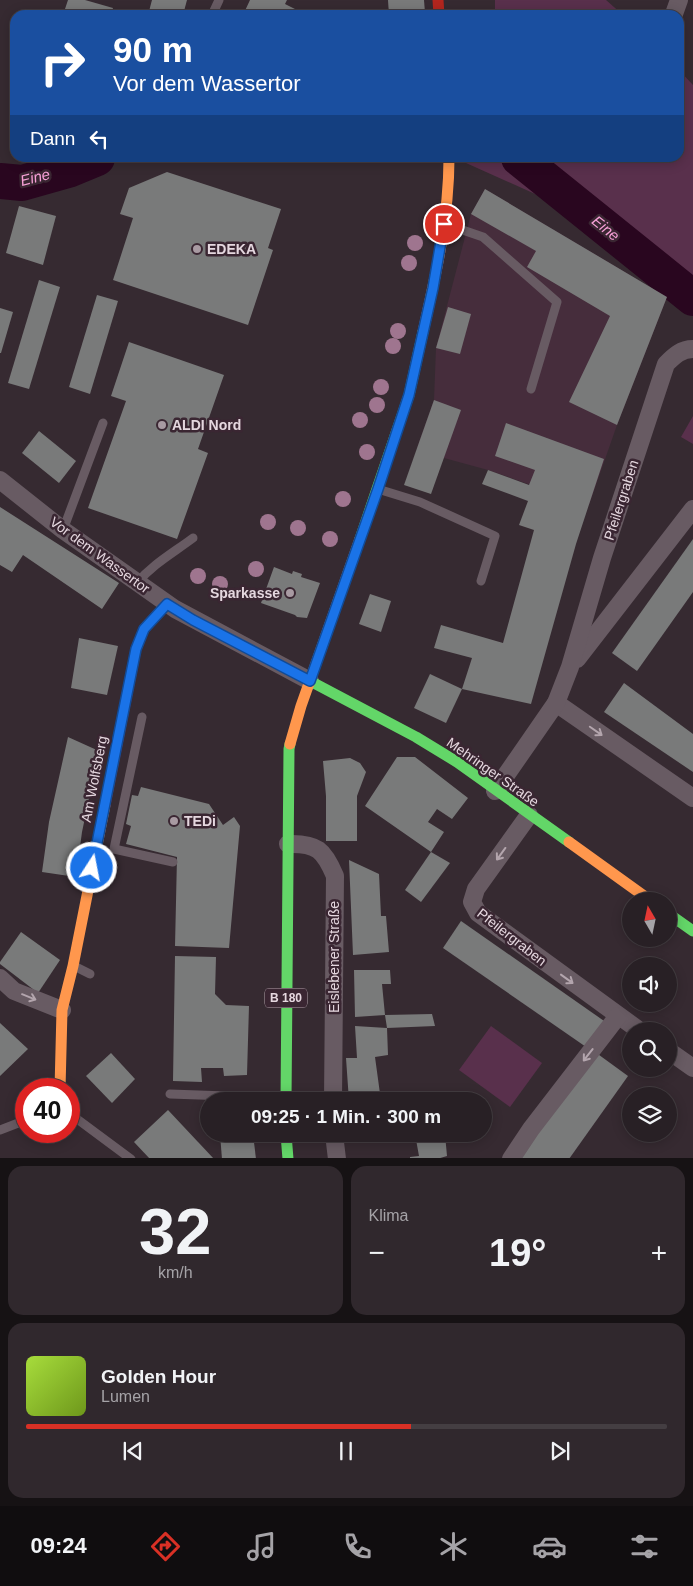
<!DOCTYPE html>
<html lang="de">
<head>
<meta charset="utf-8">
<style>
	body { margin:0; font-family:Helvetica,sans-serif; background:#30282d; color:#f1f3f6; height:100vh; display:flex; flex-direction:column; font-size:19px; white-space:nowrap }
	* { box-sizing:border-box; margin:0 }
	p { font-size:16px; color:#a5a3a7 }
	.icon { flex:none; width:28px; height:28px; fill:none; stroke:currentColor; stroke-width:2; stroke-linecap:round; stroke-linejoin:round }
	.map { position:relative; height:1158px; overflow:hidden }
	.sheet { display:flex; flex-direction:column; gap:8px; padding:8px; background:#161214; flex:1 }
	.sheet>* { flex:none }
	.hud { position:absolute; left:10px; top:10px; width:674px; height:152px; border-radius:15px; box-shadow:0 2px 12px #0003,0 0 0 1px #443e42; background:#1a4fa0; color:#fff; overflow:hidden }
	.needle { width:32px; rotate:351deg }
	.fabs { position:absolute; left:622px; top:892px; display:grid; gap:10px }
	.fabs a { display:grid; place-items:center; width:55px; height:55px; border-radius:50%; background:#282025; box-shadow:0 2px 12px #0003,0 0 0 1px #443e42; font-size:25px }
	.speed { position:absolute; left:15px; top:1078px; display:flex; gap:10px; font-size:25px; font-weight:700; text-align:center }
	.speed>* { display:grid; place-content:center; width:65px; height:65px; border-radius:50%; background:#282025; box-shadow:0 2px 12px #0003,0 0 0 1px #443e42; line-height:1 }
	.speed .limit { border:8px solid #d22; background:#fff; color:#111 }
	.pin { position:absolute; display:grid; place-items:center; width:42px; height:42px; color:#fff; margin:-21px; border:2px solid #fff; border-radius:50%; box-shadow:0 1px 5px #0007 }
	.me { position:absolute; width:55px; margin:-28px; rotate:11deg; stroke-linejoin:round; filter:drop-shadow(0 0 4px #0008) }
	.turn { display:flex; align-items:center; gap:18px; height:105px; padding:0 20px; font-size:22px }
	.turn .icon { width:65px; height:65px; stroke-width:2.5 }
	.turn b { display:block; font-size:35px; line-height:42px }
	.then { display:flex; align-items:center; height:48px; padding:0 20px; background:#0003; gap:10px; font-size:19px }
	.big { font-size:38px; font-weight:600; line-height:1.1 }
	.sheet .card { flex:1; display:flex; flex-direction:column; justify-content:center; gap:8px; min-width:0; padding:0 18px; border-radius:15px; background:#30282d }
	.sheet .dial { align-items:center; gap:0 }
	.dial b { font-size:65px; line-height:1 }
	.song { display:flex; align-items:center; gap:15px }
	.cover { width:60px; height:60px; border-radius:8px; background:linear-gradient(135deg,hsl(80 70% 55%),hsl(80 70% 35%)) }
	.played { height:5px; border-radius:2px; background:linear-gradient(90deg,#d93025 60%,#443e42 60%) }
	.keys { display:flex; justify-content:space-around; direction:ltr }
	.heat { display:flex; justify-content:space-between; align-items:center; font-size:28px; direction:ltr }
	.sheet .tiles { flex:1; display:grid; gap:8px; grid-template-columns:1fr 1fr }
	.card:last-child { grid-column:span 2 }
	.trip { position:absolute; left:200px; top:1092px; width:292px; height:50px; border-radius:25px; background:#282025; box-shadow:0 2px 12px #0003,0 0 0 1px #443e42; font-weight:600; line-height:50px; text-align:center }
	.tab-bar { display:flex; height:80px; justify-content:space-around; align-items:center; background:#100d0f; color:#a5a3a7 }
	.tab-bar .icon { width:35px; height:35px }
	.tab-bar .selected { color:#d93025 }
	.tab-bar b { font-size:22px; color:#f1f3f6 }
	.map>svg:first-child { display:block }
	.built { fill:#462d3c }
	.green { fill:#59304c }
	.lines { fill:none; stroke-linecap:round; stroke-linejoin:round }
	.river { stroke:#29061f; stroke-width:36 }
	.building { fill:#797a7a }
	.lane { stroke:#685b63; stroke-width:9 }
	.street { stroke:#685b63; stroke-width:18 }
	.fast { stroke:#63d668; stroke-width:11 }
	.slow { stroke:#ff974d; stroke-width:11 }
	.jam { stroke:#b3261e; stroke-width:11 }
	.tree { fill:#9f758f }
	.oneway { stroke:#b3a5ad }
	.route-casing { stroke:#114b97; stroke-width:12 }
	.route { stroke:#1a73e8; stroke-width:9 }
	.poi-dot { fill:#a89aa2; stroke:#3a2632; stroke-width:2 }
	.labels { text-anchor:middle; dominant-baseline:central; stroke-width:5; stroke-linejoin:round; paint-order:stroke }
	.shield { fill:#3a2632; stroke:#b2a2ab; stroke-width:1 }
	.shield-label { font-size:12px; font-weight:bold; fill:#e5d7df }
	.poi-label { font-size:14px; font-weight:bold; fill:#e5d7df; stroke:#3a2632; text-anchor:start }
	.street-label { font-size:14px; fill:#e5d7df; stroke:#3a2632 }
	.water-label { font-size:15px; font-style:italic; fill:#f8a1d8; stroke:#3a2632 }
</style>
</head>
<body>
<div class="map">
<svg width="693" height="1159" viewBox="0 0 693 1159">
	<rect width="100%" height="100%" fill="#362a31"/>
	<!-- built -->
	<polygon class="built" points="485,189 667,297 617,425 589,505 488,470 444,458 417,448 434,400 436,348 471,214"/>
	<!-- green -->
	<g class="green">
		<polygon points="495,0 606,0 623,15 478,15 495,14"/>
		<polygon points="679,70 693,85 693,295 670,273 584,216 466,163 466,158 679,158"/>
		<polygon points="693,416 693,444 681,437"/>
		<polygon points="491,1026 542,1063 510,1107 459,1070"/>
	</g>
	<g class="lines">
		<!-- river -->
		<g class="river">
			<polyline points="519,158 693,298"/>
			<polyline points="0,181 22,183 68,170 97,158"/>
		</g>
	</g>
	<!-- building -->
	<g class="building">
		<polygon points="68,0 85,0 113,8 111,15 63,15"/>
		<polygon points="152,0 187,0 183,15 148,15"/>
		<polygon points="250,0 287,0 285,4 295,9 292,15 243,15"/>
		<polygon points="388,0 424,0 425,13 389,15"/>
		<polygon points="167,172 281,209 268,248 273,250 248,325 113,280 133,218 120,214 129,188"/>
		<polygon points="485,189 667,297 617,425 569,402 610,316 527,267 536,251 471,214"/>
		<polygon points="19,206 56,216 43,265 6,253"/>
		<polygon points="39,280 60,287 29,389 8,383"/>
		<polygon points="97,295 118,301 90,394 69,387"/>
		<polygon points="448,307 471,314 460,354 436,348"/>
		<polygon points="0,308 13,312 1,353 0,353"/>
		<polygon points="129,342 224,375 198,449 208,453 177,539 88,508 126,401 111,396"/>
		<polygon points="434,400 461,410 431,494 404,485"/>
		<polygon points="506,423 604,459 576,544 531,704 462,689 472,658 434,648 441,625 503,643 534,530 519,525 528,501 482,484 488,470 529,485 535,470 495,456"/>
		<polygon points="39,431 76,461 59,483 22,453"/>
		<polygon points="0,507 119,583 102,609 23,555 12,572 0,565"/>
		<polygon points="693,539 693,592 637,671 612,653"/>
		<polygon points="274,567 292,574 293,571 302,574 301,577 320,583 307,618 297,617 295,615 261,603"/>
		<polygon points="370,594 391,601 381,632 359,624"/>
		<polygon points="79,638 118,646 107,695 71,688"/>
		<polygon points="430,674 462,689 446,723 414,708"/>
		<polygon points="624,683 693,734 693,772 604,712"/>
		<polygon points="68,737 99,751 82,832 76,877 42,872 49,822"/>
		<polygon points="397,757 415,757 468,798 452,819 437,809 428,822 444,832 431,852 365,806"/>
		<polygon points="350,758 360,763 366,772 357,796 357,841 326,841 326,796 323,761"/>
		<polygon points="141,787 209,804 223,825 234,817 240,826 229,948 175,946 177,857 126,844 131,826 126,824 132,795 138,796"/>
		<polygon points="431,852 450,863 421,902 405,890"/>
		<polygon points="349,860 379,874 381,916 386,916 389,952 353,955"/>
		<polygon points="461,921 607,1023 589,1049 443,948"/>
		<polygon points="21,932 60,960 38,993 0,964 0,962"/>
		<polygon points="175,956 216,957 215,994 226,1005 249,1006 247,1075 224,1076 223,1068 201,1068 202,1082 173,1081"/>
		<polygon points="354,970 390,970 391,984 382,984 385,1015 355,1017"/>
		<polygon points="432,1014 435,1026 387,1028 385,1015"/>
		<polygon points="0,1023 28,1049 0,1076"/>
		<polygon points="355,1026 387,1028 388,1055 375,1057 381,1101 349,1101 346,1058 357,1058"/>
		<polygon points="595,1052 628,1076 569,1159 518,1159"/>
		<polygon points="111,1053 135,1079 112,1103 86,1076"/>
		<polygon points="168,1110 214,1159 150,1159 134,1142"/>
		<polygon points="220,1134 253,1134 256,1159 222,1159"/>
		<polygon points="415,1134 445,1134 447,1156 437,1159 410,1159 410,1157 419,1156"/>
	</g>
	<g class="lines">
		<!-- lane -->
		<g class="lane">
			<polyline points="213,13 219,0"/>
			<polyline points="445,224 483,237 557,302 531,389"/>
			<polyline points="381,490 420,502 495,536 481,581"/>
			<polyline points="63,530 103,423"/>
			<path d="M 137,583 C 153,564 173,553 193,538"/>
			<polyline points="142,717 114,849 173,862"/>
			<polyline points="74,966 90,974"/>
			<polyline points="170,1094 283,1098"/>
			<polyline points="69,1113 131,1159"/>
			<polyline points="0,1130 26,1120"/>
		</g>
		<!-- street -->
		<g class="street">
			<polyline points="674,14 679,0"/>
			<polyline points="0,480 63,530 175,609 310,681"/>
			<polyline points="577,659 693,509"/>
			<polyline points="556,703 693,798"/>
			<path d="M 495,791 L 556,703 L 570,667 L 602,558 L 666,364 C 674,356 681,349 693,349"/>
			<polyline points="529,815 476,889 472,902 478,913 640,1031"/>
			<path d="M 288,844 C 317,843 324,850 335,876 L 333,1101"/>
			<polyline points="0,978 14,991 62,1010"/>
			<polyline points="669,1051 693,1068"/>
			<polyline points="334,1134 337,1159"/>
			<polyline points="511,1159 531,1129 618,1016"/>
		</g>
		<!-- fast -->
		<g class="fast">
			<polyline points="360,539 409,395 423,332"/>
			<polyline points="310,681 416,737 457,762 569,842"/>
			<polyline points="669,914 693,931"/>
			<polyline points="286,1101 289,749 290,744"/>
			<polyline points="286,1134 288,1159"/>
		</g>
		<!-- slow -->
		<g class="slow">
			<path d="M 423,332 C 436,275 449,216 449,158"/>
			<polyline points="290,744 301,706 360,539"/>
			<polyline points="569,842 651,901"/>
			<polyline points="60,1089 62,1010 73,966 105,805"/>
		</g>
		<!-- jam -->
		<g class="jam">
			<polyline points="438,0 439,15"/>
			<polyline points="105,805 136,649 144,629 167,604"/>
		</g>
	</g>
	<!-- trees -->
	<g class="tree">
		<circle cx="415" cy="243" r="8"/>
		<circle cx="409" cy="263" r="8"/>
		<circle cx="398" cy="331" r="8"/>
		<circle cx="393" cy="346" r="8"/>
		<circle cx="381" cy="387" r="8"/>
		<circle cx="377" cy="405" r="8"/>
		<circle cx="360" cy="420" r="8"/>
		<circle cx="367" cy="452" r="8"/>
		<circle cx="343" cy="499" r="8"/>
		<circle cx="268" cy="522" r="8"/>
		<circle cx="298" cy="528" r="8"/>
		<circle cx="330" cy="539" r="8"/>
		<circle cx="256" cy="569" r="8"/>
		<circle cx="198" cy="576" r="8"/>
		<circle cx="220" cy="584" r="8"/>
	</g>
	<!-- one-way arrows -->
	<defs><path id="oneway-shaft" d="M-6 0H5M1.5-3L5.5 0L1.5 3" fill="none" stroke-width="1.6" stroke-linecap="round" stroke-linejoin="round" transform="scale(1.25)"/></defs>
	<g class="oneway">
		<use href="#oneway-shaft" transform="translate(596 731) rotate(35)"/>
		<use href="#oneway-shaft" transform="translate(501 854) rotate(126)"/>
		<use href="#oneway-shaft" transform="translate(567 979) rotate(36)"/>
		<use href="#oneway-shaft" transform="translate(29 997) rotate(22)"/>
		<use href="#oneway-shaft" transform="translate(588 1055) rotate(128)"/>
	</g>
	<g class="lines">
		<!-- route casing -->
		<g class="route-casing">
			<polyline id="route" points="92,868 136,649 144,629 167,604 193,620 310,681 378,489 409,395 433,288 444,224"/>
		</g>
		<!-- route -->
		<use href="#route" class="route"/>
	</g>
	<!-- markers -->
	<g class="poi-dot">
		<circle cx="197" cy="249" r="5"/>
		<circle cx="162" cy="425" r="5"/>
		<circle cx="290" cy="593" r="5"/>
		<circle cx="174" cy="821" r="5"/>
	</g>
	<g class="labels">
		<!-- shield labels -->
		<rect class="shield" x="265" y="988.5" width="42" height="19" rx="4"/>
		<g class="shield-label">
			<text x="286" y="998">B 180</text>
		</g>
		<!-- poi labels -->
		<g class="poi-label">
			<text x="207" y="249">EDEKA</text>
			<text x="172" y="425">ALDI Nord</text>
			<text x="280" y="593" text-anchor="end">Sparkasse</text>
			<text x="184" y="821">TEDi</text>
		</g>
		<!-- street labels -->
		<g class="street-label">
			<text transform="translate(621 500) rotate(-72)">Pfeilergraben</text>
			<text transform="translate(100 555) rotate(36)">Vor dem Wassertor</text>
			<text transform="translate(493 772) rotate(35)">Mehringer Straße</text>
			<text transform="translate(94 779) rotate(-79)">Am Wolfsberg</text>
			<text transform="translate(512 937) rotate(38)">Pfeilergraben</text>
			<text transform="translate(334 957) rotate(-90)">Eislebener Straße</text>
		</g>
		<!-- water labels -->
		<g class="water-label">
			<text transform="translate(35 177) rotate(-14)">Eine</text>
			<text transform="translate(606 228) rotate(39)">Eine</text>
		</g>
	</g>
</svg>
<div class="fabs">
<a><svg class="needle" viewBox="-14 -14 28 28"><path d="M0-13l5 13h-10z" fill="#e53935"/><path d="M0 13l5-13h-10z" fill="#a5a3a7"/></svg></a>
<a><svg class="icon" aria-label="sound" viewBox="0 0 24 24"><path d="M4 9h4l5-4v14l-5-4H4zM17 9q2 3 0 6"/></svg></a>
<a><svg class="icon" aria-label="search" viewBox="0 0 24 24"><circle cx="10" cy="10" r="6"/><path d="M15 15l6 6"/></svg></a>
<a><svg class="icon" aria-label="layers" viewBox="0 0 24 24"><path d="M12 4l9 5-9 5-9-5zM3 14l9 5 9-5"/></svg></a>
</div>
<div class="speed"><div class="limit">40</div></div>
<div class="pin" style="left:444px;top:224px;background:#d93025"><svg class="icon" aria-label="arrive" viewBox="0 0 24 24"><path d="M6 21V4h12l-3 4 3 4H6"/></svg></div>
<svg class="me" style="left:92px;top:868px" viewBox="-20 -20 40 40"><circle r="17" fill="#1a73e8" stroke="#fff" stroke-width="3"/><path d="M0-11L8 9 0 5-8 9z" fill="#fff"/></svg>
<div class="trip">09:25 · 1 Min. · 300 m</div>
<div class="hud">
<div class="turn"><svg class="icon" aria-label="right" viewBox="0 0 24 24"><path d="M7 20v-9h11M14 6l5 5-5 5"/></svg><div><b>90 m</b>Vor dem Wassertor</div></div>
<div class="then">Dann<svg class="icon" aria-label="left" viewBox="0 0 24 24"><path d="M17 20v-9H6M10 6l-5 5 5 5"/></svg></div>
</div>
</div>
<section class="sheet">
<div class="tiles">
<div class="card dial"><b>32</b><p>km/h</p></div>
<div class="card"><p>Klima</p>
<div class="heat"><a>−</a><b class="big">19°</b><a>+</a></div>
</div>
<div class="card">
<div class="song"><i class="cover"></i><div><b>Golden Hour</b><p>Lumen</p></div></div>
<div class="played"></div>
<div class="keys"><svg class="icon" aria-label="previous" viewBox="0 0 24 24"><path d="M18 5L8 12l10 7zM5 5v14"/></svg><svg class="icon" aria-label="pause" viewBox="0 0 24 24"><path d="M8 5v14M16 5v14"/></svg><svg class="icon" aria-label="next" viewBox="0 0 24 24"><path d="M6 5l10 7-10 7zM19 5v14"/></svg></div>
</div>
</div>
</section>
<nav class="tab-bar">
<b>09:24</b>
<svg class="icon selected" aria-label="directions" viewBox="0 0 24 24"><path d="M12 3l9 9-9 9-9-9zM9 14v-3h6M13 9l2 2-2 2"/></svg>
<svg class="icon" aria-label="music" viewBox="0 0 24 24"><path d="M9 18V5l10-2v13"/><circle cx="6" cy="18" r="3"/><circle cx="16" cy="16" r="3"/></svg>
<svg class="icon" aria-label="phone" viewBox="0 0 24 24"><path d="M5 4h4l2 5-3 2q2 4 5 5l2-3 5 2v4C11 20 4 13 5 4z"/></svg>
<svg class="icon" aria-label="climate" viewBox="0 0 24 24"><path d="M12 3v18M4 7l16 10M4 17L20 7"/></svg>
<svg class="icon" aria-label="car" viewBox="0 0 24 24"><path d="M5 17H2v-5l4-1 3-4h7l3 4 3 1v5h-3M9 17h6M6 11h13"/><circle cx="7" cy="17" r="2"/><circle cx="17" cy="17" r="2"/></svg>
<svg class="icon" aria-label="filters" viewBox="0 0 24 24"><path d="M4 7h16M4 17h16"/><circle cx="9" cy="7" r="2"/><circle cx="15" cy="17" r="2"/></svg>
</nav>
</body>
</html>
